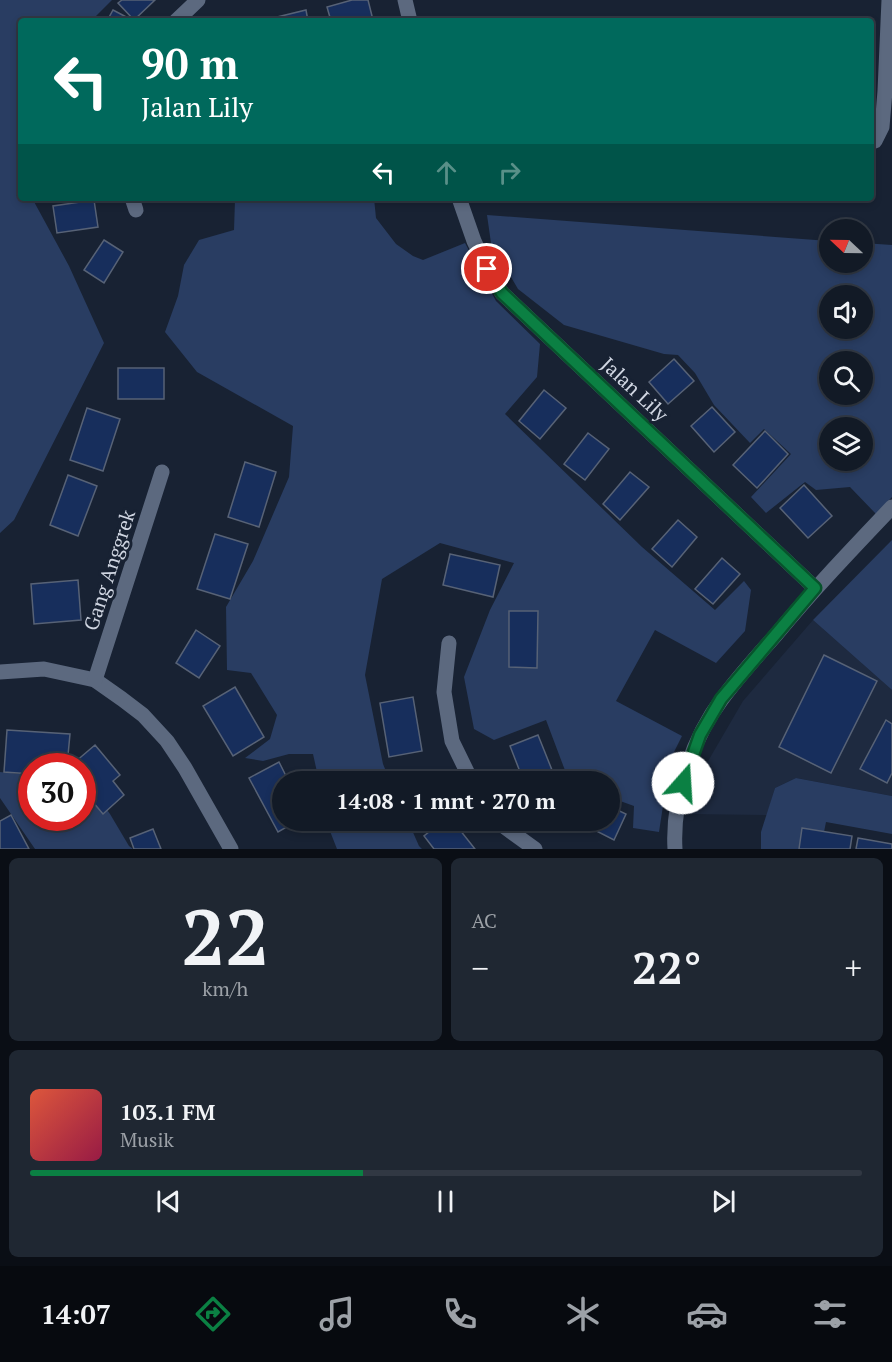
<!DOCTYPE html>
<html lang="id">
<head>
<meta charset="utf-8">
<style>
	body { margin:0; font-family:"PT Serif",serif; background:#1f2732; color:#f1f3f6; height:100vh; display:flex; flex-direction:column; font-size:22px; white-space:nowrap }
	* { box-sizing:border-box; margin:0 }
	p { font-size:20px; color:#9ca1a7 }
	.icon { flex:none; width:33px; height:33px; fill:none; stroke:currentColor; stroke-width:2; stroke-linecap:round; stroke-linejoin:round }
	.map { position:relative; height:849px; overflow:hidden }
	.side { display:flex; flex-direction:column; gap:9px; padding:9px; background:#0a0e15; flex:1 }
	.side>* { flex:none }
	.hud { position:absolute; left:18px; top:18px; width:856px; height:183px; border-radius:6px; box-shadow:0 3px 9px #0003,0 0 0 2px #313843; background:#00695c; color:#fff; overflow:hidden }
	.needle { width:39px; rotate:292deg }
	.fabs { position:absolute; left:819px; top:219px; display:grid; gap:12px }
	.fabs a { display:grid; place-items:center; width:54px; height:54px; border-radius:50%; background:#121a26; box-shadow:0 3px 9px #0003,0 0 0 2px #313843; font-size:30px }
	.speed { position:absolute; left:18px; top:753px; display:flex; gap:12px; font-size:30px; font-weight:700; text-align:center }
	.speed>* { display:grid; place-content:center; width:78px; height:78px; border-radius:50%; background:#121a26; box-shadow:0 3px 9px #0003,0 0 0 2px #313843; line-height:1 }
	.speed .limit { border:9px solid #d22; background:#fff; color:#111 }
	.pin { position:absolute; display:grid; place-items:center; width:51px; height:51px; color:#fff; margin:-26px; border:3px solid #fff; border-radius:50%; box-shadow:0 2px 6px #0007 }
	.me { position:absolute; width:66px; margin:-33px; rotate:19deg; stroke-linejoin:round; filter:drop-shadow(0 0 4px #0008) }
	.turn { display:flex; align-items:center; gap:21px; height:126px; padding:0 24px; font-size:27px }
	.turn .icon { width:78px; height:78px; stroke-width:2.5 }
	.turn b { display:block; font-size:42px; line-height:51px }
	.lanes { display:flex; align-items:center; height:57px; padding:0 24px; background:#0003; justify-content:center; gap:30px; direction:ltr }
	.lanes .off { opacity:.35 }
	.big { font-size:45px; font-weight:800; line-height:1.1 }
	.side .tile { flex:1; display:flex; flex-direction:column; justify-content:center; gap:9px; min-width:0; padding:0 21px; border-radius:9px; background:#1f2732 }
	.side .dial { align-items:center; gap:0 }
	.dial b { font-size:78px; line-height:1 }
	.song { display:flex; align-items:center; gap:18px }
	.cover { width:72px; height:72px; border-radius:9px; background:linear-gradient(135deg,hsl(10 70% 55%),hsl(340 70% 35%)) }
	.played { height:6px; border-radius:3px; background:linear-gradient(90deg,#0b8043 40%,#313843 40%) }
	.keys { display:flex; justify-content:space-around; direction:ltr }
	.heat { display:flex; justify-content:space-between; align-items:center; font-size:33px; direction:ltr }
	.side .tiles { flex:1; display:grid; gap:9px; grid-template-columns:1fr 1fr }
	.tile:last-child { grid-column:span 2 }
	.trip { position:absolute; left:272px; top:771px; width:348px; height:60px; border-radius:30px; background:#121a26; box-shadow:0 3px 9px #0003,0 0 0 2px #313843; font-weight:800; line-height:60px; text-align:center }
	.dock { display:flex; height:96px; justify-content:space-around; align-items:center; background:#070a0f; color:#9ca1a7 }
	.dock .icon { width:42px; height:42px }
	.dock .current { color:#0b8043 }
	.dock b { font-size:27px; color:#f1f3f6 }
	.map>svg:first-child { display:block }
	.built { fill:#1e2a40 }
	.green { fill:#293d62; fill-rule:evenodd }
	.building { fill:#172e5c; stroke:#576276; stroke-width:1.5 }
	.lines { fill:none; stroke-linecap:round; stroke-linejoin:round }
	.minor { stroke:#5c697f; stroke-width:15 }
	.route-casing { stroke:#07532c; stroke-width:15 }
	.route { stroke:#0b8043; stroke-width:10 }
	.labels { text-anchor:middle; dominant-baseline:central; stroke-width:6; stroke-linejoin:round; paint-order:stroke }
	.street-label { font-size:20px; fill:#d0d6e2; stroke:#182233 }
</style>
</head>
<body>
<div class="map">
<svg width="892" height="849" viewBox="0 0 892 849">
	<rect width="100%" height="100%" fill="#182233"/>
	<!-- built -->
	<polygon class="built" points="813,620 892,690 892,796 796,778 775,788 767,815 689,814 696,784 711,756 743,701"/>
	<!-- green -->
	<g class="green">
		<polygon points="0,0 112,0 91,21 21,21 21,198 32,198 69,266 104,343 14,520 0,533"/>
		<polygon points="230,198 374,198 376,218 396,244 413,256 423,260 465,243 496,301 540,344 537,377 505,414 642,547 715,610 744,581 751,590 745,631 716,663 655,630 616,701 682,736 670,760 659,832 633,828 634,806 609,797 609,782 569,781 546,720 494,740 474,729 464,677 490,610 514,563 440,543 382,579 365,675 383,764 390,781 319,781 313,754 289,754 263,761 245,758 270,739 277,715 251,673 227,670 226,607 253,561 289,477 293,426 197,372 165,332 178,296 184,265 199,240 234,230 235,200"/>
		<path d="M 487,215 L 829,241 L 830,262 L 862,262 L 863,243 L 892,245 L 892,497 L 876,514 L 850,487 L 816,490 L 805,482 L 766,513 L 751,497 L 791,454 L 764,429 L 750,443 L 714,405 L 695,373 L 678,355 L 664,354 L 564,325 L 518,289 L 491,243 ZM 830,296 L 862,296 L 862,328 L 830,328 ZM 830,362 L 862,362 L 862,394 L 830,394 ZM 830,428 L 862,428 L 862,460 L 830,460 Z"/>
		<polygon points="892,540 892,690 813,620"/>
		<polygon points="0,772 31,775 32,818 82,818 83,777 110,814 129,846 133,849 35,849 0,798"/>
		<polygon points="796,778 892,796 892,834 826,822 824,832 803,828 799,849 761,849 761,832 775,788"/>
		<polygon points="326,821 408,821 419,846 422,849 337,849"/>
	</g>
	<!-- building -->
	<g class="building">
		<polygon points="122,0 155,0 134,20 118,3"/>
		<polygon points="352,0 368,0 373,20 368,21 331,21 327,7"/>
		<polygon points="113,10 132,20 131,21 107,21"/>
		<polygon points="306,10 308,21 266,21 265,20"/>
		<polygon points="94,200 98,227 57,233 53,206"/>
		<polygon points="104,240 123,252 104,283 84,270"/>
		<polygon points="674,359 694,381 668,404 649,382"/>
		<rect x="118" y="368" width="46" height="31"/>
		<polygon points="544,390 566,408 540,439 519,421"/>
		<polygon points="712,407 735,432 714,452 691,426"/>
		<polygon points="87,408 120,419 103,471 70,460"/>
		<polygon points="765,431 788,454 757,488 733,465"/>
		<polygon points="588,433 609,449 585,480 564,464"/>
		<polygon points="245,462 276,472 259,527 228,517"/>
		<polygon points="630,472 649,487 620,520 603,504"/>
		<polygon points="68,475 97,486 78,536 50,525"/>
		<polygon points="804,485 832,516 808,538 780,508"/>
		<polygon points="678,520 697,537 672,567 652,549"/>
		<polygon points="215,534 248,544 230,599 197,589"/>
		<polygon points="450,554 500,565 493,597 443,585"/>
		<polygon points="722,558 740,574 713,604 695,589"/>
		<polygon points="78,580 81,620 34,624 31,584"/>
		<polygon points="509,611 538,611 537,668 509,667"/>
		<polygon points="196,630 220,646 199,678 176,663"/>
		<polygon points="824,655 877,681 831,773 779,747"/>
		<polygon points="235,687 264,737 233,756 203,706"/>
		<polygon points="413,697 422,751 389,757 380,703"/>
		<polygon points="886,720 892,724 892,773 887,783 860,769"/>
		<polygon points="7,730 70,734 67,766 32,766 32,774 4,772"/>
		<polygon points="538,735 556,780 551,782 524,782 510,746"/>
		<polygon points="95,745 120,775 113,781 124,795 103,814 87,795 96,788 82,772 82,766 78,766 75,762"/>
		<polygon points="279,762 289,782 282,782 282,820 299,820 278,832 249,778"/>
		<polygon points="609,806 626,814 614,840 575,820 609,820"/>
		<polygon points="11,815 29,849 0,849 0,821"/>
		<polygon points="444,820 452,820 475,849 434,849 424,836"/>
		<polygon points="802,828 852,836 850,849 799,849"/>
		<polygon points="153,829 161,849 134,849 130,838"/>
		<polygon points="858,838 892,844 892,849 856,849"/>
	</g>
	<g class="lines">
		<!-- minor -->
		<g class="minor">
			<polyline points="405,0 410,21"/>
			<polyline points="176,21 198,0"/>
			<polyline points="872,142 875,141 882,127 885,91 889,0"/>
			<polyline points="132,198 136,210"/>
			<polyline points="459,198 474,241 487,269 502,293 815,588"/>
			<polyline points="449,643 444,692 452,741 472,782"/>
			<polyline points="0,672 44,669 95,680 122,699 143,715 167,741 185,768 231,849"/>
			<polyline points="95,680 162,472"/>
			<polyline points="499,820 506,828 535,849"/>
			<path d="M 675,849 C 672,799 692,739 722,699 C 738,677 757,656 775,636 C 812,591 852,549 892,507"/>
		</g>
	</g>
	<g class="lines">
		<!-- route casing -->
		<g class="route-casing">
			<polyline id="route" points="487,269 502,293 815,588 721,699 700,735 683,783"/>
		</g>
		<!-- route -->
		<use href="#route" class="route"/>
	</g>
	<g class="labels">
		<!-- street labels -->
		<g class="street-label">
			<text transform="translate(635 389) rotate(43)">Jalan Lily</text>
			<text transform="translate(109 570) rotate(-72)">Gang Anggrek</text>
		</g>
	</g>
</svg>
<div class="fabs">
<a><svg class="needle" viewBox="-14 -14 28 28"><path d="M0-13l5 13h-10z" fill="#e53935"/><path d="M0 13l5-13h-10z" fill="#9ca1a7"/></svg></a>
<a><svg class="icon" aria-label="sound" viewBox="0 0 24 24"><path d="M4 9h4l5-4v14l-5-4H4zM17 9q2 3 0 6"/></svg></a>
<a><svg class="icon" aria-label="search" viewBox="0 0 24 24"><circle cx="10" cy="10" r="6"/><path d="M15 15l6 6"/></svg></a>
<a><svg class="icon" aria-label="layers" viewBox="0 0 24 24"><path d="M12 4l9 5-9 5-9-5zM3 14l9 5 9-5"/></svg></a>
</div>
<div class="speed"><div class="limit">30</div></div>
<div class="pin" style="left:487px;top:269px;background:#d93025"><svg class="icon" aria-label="arrive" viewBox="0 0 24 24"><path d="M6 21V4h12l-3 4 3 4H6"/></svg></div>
<svg class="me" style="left:683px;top:783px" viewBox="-20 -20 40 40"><circle r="19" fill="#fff"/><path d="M0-13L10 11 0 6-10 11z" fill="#0b8043"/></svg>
<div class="trip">14:08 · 1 mnt · 270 m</div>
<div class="hud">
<div class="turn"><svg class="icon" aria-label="left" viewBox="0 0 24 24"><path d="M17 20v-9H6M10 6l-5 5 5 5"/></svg><div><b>90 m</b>Jalan Lily</div></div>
<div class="lanes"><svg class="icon" aria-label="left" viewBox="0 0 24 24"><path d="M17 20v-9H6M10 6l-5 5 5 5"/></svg><svg class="icon off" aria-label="ahead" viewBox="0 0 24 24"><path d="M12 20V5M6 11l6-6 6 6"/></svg><svg class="icon off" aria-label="right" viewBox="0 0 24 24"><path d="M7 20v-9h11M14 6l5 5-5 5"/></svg></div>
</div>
</div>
<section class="side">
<div class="tiles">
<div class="tile dial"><b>22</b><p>km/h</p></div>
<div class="tile"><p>AC</p>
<div class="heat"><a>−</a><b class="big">22°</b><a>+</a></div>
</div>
<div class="tile">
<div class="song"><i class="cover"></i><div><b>103.1 FM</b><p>Musik</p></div></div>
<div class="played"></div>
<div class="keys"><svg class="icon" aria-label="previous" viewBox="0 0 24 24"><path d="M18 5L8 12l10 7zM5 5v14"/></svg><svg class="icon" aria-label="pause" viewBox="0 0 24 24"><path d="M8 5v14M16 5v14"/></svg><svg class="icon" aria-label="next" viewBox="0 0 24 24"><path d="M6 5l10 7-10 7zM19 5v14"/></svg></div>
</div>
</div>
</section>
<nav class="dock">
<b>14:07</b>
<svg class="icon current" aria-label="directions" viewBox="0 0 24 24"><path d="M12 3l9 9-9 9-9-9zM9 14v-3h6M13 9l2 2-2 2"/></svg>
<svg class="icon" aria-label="music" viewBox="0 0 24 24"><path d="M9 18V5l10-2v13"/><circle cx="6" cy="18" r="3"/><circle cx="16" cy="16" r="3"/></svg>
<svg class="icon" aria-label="phone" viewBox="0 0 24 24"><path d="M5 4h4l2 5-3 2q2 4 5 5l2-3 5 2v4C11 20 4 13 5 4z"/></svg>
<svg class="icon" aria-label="climate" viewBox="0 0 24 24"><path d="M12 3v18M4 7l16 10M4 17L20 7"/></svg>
<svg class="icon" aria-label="car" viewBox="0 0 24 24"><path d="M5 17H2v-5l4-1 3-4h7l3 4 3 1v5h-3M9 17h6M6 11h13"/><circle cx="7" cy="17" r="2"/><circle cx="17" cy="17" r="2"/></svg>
<svg class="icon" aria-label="filters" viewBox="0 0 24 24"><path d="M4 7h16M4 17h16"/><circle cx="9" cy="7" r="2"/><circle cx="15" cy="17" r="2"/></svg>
</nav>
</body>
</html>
